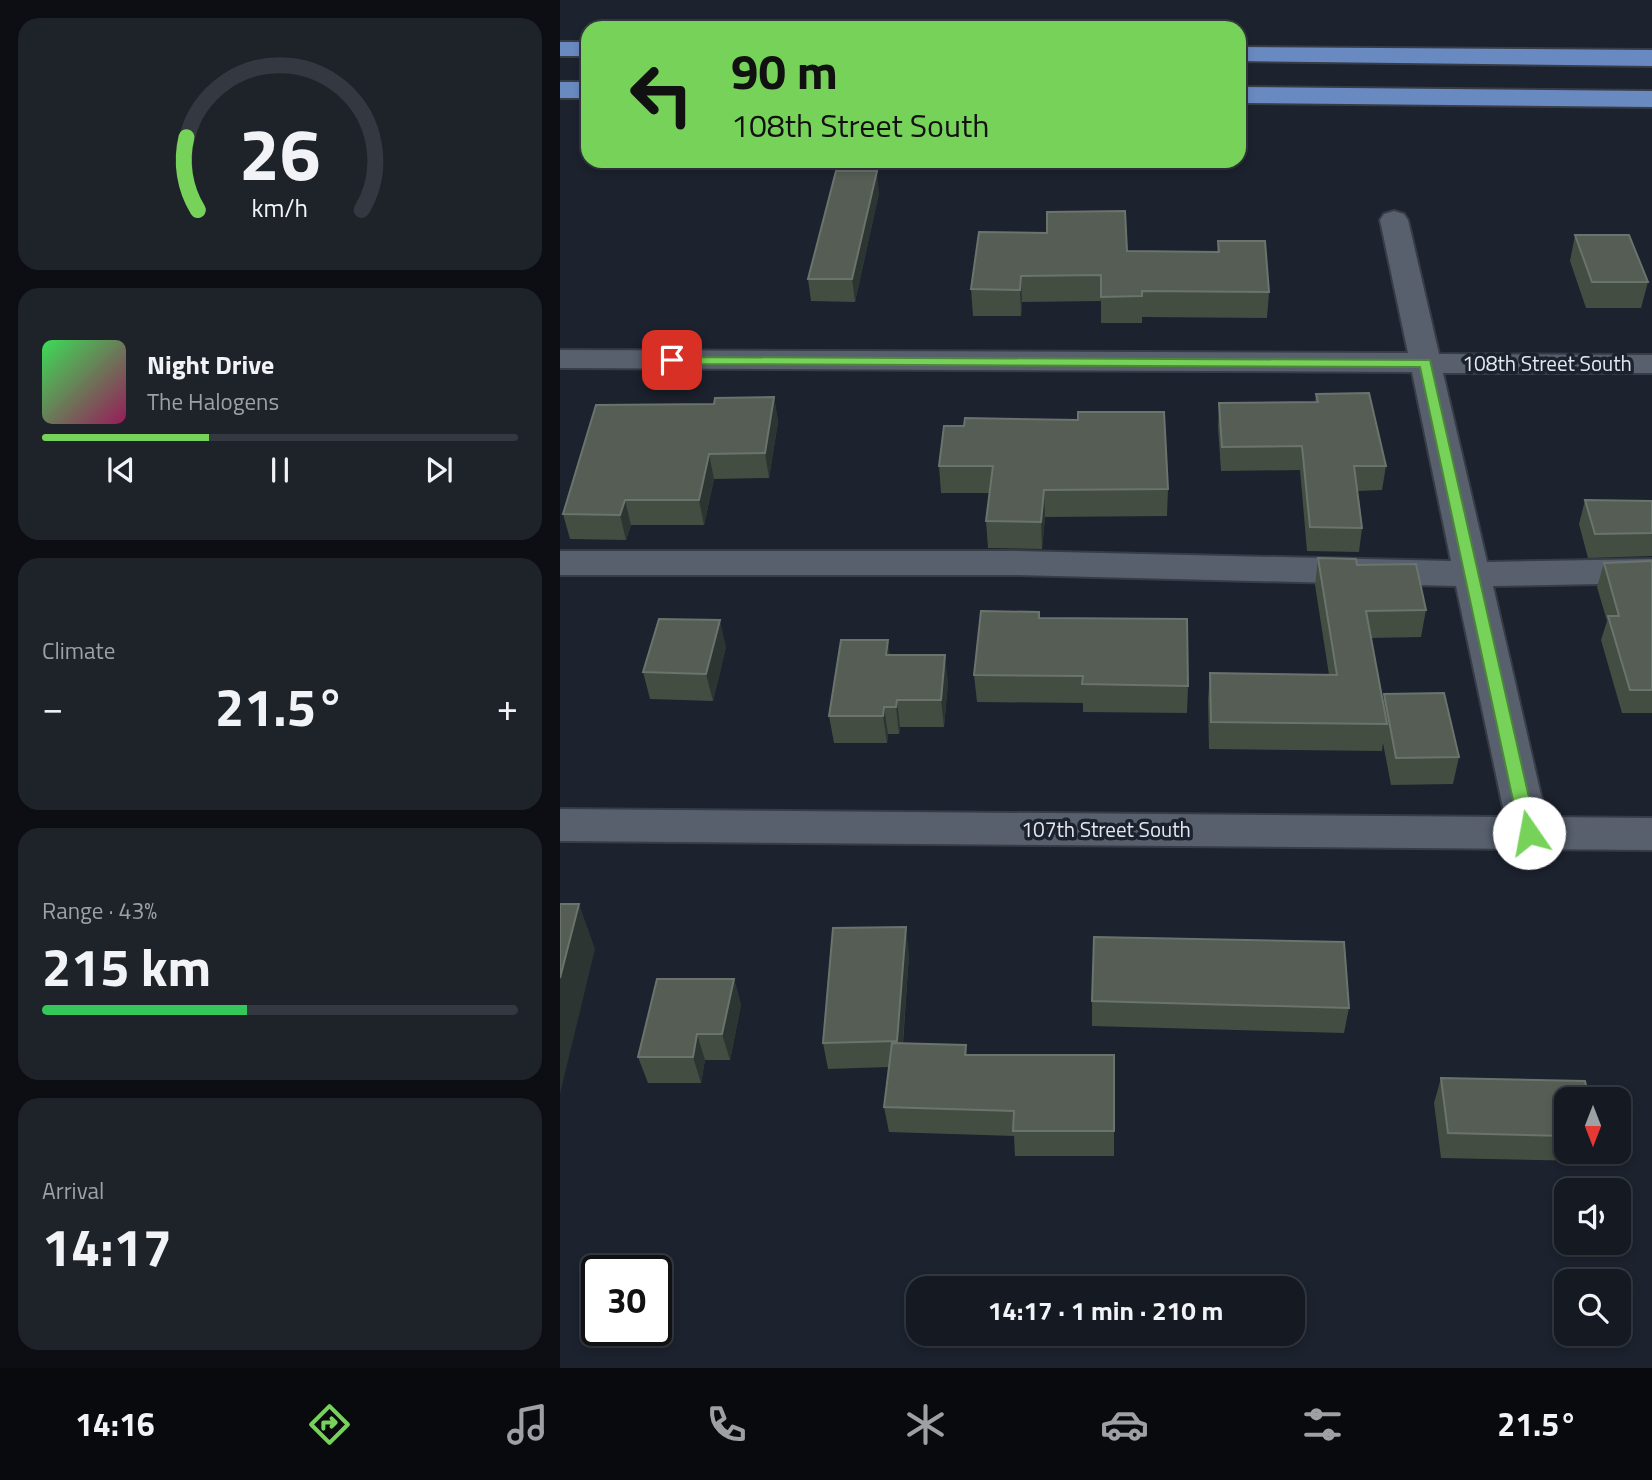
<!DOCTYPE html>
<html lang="en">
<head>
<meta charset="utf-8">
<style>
	body { margin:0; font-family:"Titillium Web",sans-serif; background:#1e232a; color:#f1f3f6; height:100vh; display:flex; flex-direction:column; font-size:26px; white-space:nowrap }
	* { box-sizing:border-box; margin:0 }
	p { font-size:23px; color:#9da1a5 }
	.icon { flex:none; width:38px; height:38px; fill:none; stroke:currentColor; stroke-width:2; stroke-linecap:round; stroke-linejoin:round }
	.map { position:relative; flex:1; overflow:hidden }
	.drawer { display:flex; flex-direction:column; gap:18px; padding:18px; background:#0c0e13; width:560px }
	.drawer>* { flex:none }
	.banner { position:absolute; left:21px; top:21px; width:665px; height:147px; border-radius:21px; box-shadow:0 4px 10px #0003,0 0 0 2px #343840; background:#77d259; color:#111; overflow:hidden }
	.needle { width:46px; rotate:180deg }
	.fabs { position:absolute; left:994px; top:1087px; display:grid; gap:14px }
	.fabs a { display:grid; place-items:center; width:77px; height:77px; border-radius:14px; background:#151a22; box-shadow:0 4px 10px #0003,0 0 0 2px #343840; font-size:35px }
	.speed { position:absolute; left:21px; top:1255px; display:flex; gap:14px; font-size:35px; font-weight:700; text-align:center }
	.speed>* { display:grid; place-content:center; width:91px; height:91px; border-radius:50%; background:#151a22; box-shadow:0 4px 10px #0003,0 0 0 2px #343840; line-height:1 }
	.speed .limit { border:4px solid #111; border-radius:10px; background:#fff; color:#111 }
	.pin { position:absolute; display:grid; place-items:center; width:60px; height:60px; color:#fff; margin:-30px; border-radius:14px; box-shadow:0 4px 10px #0006 }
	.me { position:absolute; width:77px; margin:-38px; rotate:348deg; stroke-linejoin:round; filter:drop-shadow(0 0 5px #0008) }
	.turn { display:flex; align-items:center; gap:24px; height:147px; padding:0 35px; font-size:32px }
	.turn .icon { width:91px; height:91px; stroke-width:2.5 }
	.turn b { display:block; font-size:49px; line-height:60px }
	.big { font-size:52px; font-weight:700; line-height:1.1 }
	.drawer .tile { flex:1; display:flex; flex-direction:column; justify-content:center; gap:10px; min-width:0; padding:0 24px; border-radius:21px; background:#1e232a }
	.drawer .dial { align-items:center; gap:0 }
	.dial svg { height:182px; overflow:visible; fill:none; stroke:#343840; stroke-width:7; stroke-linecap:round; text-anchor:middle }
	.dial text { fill:#f1f3f6; stroke:none }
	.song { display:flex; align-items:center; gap:21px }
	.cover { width:84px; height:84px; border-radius:10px; background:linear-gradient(135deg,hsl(130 70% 55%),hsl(330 70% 35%)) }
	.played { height:7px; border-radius:4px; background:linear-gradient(90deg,#77d259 35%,#343840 35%) }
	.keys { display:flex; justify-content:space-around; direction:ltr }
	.heat { display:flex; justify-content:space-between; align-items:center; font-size:38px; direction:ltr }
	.charge { height:10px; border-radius:5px; background:linear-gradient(90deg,#34c759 43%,#343840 0) }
	.trip { position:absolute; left:346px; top:1276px; width:399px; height:70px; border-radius:21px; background:#151a22; box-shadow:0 4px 10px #0003,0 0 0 2px #343840; font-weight:700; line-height:70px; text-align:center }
	.tab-bar { display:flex; height:112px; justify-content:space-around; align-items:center; background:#080a0e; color:#9da1a5 }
	.tab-bar .icon { width:49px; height:49px }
	.tab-bar .on { color:#77d259 }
	.tab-bar b { font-size:32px; color:#f1f3f6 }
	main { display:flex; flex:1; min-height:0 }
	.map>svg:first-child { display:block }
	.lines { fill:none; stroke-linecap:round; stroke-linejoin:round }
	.minor-casing { stroke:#373c46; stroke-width:4 }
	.highway-casing { stroke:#373c46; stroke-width:4 }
	.minor { fill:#58606e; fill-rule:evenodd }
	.highway { fill:#6989c1; fill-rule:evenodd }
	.wall { fill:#444d42 }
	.shaded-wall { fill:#2d3532 }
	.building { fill:#555d55; stroke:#6b736d; stroke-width:2 }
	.route { fill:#77d259; stroke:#4d883a; stroke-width:2 }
	.labels { text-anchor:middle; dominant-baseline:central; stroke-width:7; stroke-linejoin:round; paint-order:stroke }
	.street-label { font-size:21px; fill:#e3e7ef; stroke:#1c222e }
</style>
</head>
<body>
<main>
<section class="drawer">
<div class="tile dial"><svg viewBox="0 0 100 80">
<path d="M14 69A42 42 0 1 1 86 69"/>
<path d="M14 69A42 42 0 0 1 9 37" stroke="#77d259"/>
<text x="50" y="56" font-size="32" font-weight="700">26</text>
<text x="50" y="72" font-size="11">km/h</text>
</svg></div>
<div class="tile">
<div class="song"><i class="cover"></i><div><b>Night Drive</b><p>The Halogens</p></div></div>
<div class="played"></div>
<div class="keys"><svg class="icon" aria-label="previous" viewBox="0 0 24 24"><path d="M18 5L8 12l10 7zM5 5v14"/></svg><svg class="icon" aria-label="pause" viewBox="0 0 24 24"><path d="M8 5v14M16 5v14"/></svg><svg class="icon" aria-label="next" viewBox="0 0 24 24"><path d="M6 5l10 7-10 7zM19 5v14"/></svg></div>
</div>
<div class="tile"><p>Climate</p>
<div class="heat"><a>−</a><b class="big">21.5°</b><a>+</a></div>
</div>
<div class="tile"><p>Range · 43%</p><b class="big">215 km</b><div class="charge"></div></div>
<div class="tile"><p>Arrival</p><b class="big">14:17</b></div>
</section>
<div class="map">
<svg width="1092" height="1368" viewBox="0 0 1092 1368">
	<rect width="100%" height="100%" fill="#1c222e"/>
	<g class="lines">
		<!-- minor casing -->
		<g class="minor-casing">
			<polygon id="minor" points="834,211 844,214 848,220 879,354 1092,355 1092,373 883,373 927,562 1092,559 1092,583 933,586 986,817 1092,818 1092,850 0,841 0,809 945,817 896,586 456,575 0,575 0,551 456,551 891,561 852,372 0,368 0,350 848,353 820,220 824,214"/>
		</g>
		<!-- highway casing -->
		<g class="highway-casing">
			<g id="highway">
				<rect x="0" y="42" width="28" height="14"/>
				<polygon points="679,47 1092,50 1092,66 679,61"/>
				<rect x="0" y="82" width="28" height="16"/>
				<polygon points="679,87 1092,91 1092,107 679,103"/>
			</g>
		</g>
		<!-- minor -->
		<use href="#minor" class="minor"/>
		<!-- highway -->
		<use href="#highway" class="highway"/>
	</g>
	<!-- wall -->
	<g class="wall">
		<polygon points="319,193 295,302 251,301 248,279"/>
		<polygon points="419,232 567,251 657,252 658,241 709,292 707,318 582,317 582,323 541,323 541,301 462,302 461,316 413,316 411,289"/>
		<polygon points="1015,235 1088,282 1081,308 1026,308 1010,261"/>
		<polygon points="756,394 826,466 822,490 797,491 802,528 799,552 747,551 740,470 661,471 658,427 659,403 755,402"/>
		<polygon points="214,397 218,422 209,478 154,479 144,525 71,525 66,540 10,539 3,514 154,404"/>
		<polygon points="384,426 608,489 607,516 485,517 482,549 428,548 426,521 430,493 381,493 379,466"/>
		<polygon points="1025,500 1092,501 1092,556 1028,558 1019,524"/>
		<polygon points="758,558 797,565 866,610 861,637 811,638 823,702 824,694 899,757 893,784 831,785 823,743 822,751 649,749 648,700 650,673 769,675 755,585"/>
		<polygon points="1092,561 1092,713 1062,713 1041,640 1047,621 1037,587 1044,563"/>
		<polygon points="480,618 628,686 627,713 523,712 523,703 417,702 414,675"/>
		<polygon points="166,647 153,701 90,699 83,672"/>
		<polygon points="388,682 384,727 340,727 339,734 328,734 327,743 274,743 269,716"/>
		<polygon points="349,954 343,1044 406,1045 407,1055 554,1055 554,1156 455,1156 454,1136 329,1132 324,1107 329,1067 268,1069 263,1043"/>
		<polygon points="174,979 181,1005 170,1060 145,1060 141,1083 88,1083 78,1057"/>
		<polygon points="532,1001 789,1008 784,1033 532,1026"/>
		<polygon points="881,1078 1006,1099 1006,1152 1030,1152 1026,1161 881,1158 874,1103"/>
	</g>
	<!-- shaded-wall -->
	<g class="shaded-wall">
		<polygon points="317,171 319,193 295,302 292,279"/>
		<polygon points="461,276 462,302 461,316 460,290"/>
		<polygon points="214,397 218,422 209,478 205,453"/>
		<polygon points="149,454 154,479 144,525 139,500"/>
		<polygon points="484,490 485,517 482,549 481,522"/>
		<polygon points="65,500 71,525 66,540 60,515"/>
		<polygon points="160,620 166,647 153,701 146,674"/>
		<polygon points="328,640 331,668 326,655"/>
		<polygon points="385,655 388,682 384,727 381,700"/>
		<polygon points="337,700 340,727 339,734 336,707"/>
		<polygon points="324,707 328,734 327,743 323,716"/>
		<polygon points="19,904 35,949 0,1094 0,978"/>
		<polygon points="346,927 349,954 341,1067 337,1041"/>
		<polygon points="174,979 181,1005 170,1060 162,1034"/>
		<polygon points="137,1034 145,1060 141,1083 133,1057"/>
	</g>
	<!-- building -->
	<g class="building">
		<polygon points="276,171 317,171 292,279 248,279"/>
		<polygon points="565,211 567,251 659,252 658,241 705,241 709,292 582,291 582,296 541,297 541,275 461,276 460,290 411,289 419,232 487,233 487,212"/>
		<polygon points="1015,235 1069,235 1088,282 1032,282"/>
		<polygon points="809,393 826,466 794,466 802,528 750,527 742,446 662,447 659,403 758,402 756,394"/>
		<polygon points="214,397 205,453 149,454 139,500 65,500 60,515 3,514 36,405 154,404 155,398"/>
		<polygon points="518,412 604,412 608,489 484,490 481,522 426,521 433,466 379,466 384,426 404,426 405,418 518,420"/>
		<polygon points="1025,500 1092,501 1092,533 1035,534"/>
		<polygon points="758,558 796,559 797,565 856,564 866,610 806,611 827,724 651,722 650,673 777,675"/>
		<polygon points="1092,561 1092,690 1070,690 1048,616 1059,616 1044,563"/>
		<polygon points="421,611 479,612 479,618 627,619 628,686 522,684 523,676 414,675"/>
		<polygon points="99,619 160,620 146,674 83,672"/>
		<polygon points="281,640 328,640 326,655 385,655 381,700 337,700 336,707 324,707 323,716 269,716"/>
		<polygon points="884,693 899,757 836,758 824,694"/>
		<polygon points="0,904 19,904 0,978"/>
		<polygon points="346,927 337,1041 263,1043 273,928"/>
		<polygon points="534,937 784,942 789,1008 532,1001"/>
		<polygon points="97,979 174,979 162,1034 137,1034 133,1057 78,1057"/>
		<polygon points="332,1043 406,1045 405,1055 554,1055 554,1131 453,1131 454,1111 324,1107"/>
		<polygon points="881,1078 1025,1081 1029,1099 1006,1099 1006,1136 888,1133"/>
	</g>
	<!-- route -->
	<polygon class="route" points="107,357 870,360 977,833 975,838 969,840 960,833 860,367 112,364 105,360"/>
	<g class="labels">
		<!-- street labels -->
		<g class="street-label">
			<text x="987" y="363">108th Street South</text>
			<text x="546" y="829">107th Street South</text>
		</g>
	</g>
</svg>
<div class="fabs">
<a><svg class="needle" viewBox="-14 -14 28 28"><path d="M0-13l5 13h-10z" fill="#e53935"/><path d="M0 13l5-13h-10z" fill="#9da1a5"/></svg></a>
<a><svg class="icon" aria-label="sound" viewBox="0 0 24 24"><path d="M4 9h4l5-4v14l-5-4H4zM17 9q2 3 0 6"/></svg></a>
<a><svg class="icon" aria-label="search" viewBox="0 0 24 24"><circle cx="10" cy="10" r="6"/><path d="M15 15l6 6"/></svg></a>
</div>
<div class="speed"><div class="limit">30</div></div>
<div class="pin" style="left:112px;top:360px;background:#d93025"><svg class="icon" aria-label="arrive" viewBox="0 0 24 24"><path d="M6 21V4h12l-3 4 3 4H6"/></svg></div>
<svg class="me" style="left:969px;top:833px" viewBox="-20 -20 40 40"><circle r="19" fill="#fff"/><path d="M0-13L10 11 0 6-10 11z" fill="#77d259"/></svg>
<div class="trip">14:17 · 1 min · 210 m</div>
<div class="banner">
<div class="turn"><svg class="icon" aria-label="left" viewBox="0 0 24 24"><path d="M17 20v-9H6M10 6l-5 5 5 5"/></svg><div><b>90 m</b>108th Street South</div></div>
</div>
</div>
</main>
<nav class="tab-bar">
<b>14:16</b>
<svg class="icon on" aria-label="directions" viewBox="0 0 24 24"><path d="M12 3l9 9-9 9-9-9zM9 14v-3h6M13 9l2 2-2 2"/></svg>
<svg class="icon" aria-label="music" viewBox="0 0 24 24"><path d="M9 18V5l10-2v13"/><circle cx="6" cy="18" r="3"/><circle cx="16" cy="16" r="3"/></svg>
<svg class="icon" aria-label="phone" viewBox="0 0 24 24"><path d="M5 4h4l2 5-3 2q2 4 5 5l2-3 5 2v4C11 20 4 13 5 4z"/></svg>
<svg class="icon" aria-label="climate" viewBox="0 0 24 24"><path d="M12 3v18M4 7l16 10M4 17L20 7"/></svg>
<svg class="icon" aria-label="car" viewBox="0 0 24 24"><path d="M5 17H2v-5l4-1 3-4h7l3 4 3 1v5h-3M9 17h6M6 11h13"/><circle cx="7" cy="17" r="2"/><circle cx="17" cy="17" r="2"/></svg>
<svg class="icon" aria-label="filters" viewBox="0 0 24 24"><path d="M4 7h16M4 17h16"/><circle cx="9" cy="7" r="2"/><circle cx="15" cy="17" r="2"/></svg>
<b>21.5°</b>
</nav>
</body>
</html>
